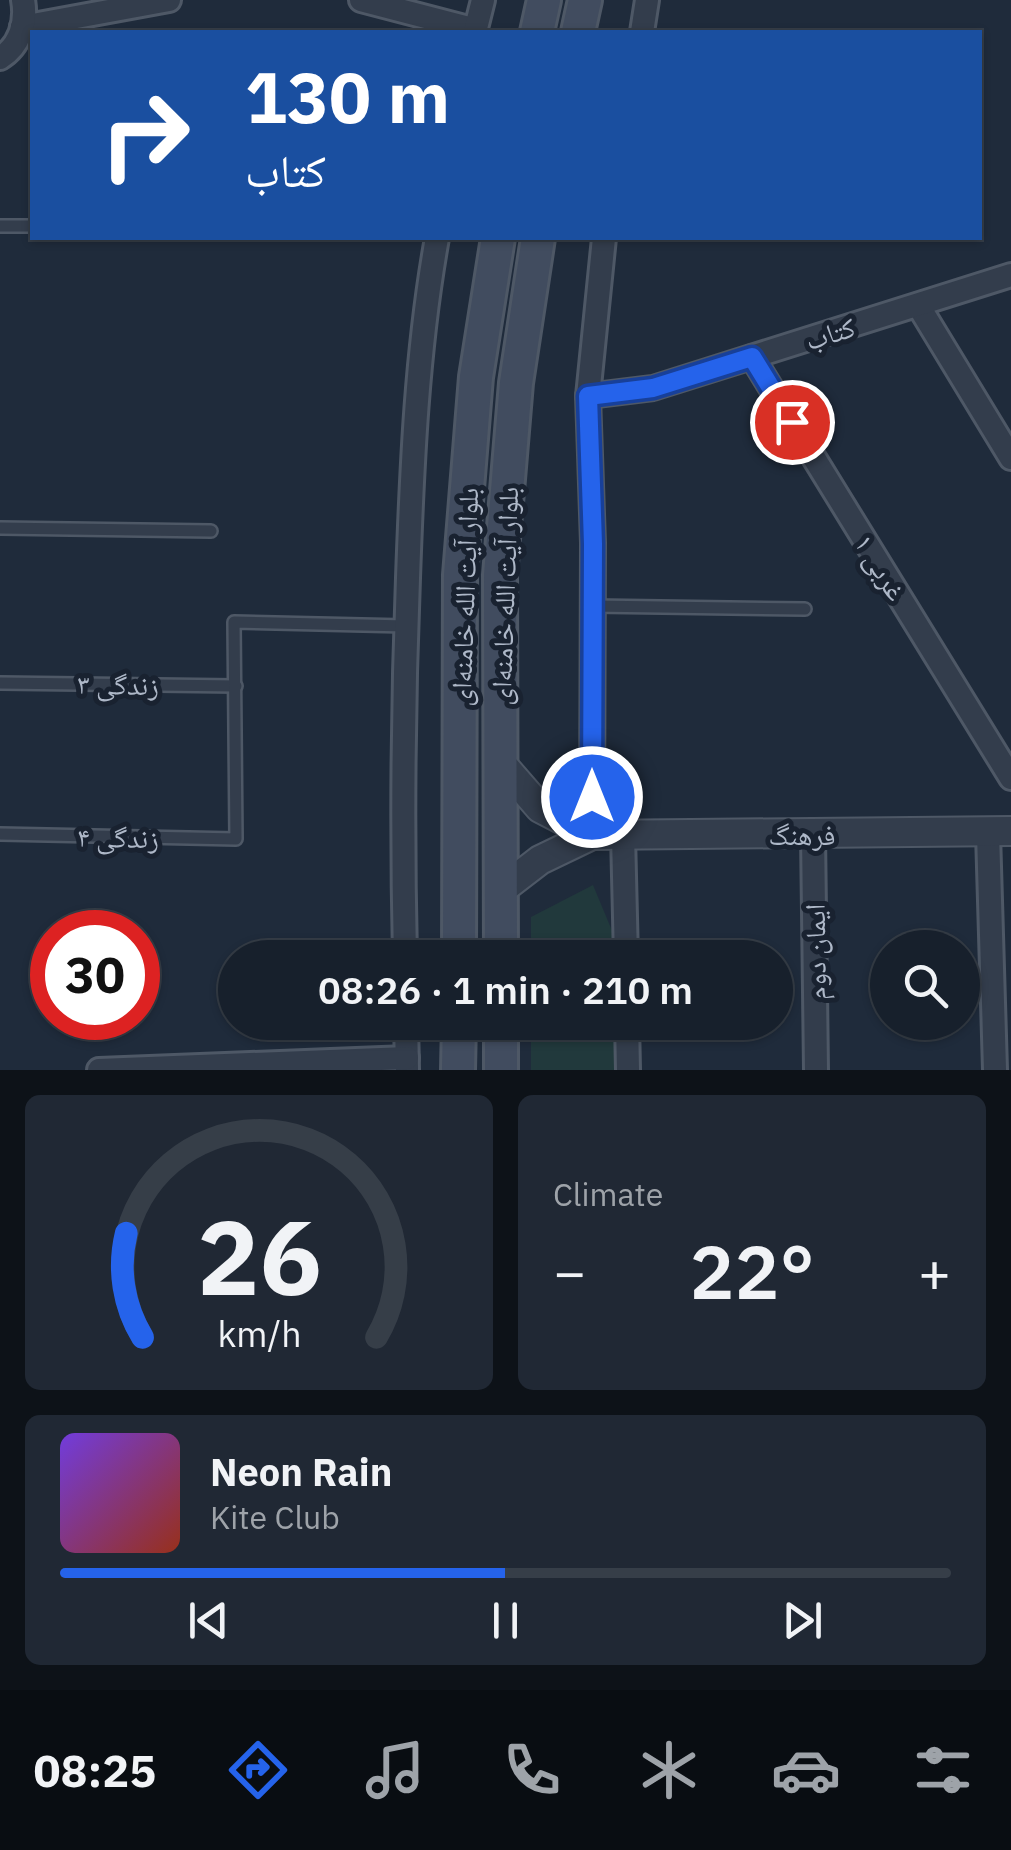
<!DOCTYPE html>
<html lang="en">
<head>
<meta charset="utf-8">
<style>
	body { margin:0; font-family:"IBM Plex Sans","Noto Naskh Arabic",sans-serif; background:#202834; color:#f1f3f6; height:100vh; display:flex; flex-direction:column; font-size:38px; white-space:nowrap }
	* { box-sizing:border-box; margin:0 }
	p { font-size:32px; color:#9ea3a9 }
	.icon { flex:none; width:55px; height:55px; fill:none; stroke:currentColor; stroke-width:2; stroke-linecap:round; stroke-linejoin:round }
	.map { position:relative; height:1070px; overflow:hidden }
	.details { display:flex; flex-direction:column; gap:25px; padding:25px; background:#0d1218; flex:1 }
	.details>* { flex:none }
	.top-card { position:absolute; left:30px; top:30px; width:952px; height:210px; border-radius:0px; box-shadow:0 2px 8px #0004,0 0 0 2px #363e48; background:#1a4fa0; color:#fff; overflow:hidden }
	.buttons { position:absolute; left:870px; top:930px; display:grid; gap:20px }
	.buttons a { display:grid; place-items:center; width:110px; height:110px; border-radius:50%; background:#17202c; box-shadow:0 2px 8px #0004,0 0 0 2px #363e48; font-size:50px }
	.speed { position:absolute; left:30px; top:910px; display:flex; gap:20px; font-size:50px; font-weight:700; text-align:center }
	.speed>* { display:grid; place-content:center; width:130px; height:130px; border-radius:50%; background:#17202c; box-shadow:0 2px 8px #0004,0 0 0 2px #363e48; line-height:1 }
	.speed .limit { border:15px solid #d22; background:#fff; color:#111 }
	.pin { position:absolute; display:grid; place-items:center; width:85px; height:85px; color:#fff; margin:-42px; border:5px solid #fff; border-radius:50%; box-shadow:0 2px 10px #0007 }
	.me { position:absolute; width:110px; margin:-55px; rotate:0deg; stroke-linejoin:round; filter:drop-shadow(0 0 8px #0008) }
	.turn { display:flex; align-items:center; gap:35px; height:210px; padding:0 50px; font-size:45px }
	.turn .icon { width:130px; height:130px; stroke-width:2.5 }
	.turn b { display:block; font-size:70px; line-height:85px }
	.big { font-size:75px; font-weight:600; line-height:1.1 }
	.details .tile { flex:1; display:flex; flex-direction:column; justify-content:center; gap:15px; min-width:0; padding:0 35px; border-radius:15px; background:#202834 }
	.details .dial { align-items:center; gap:0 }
	.dial svg { height:260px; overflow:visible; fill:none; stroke:#363e48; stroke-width:7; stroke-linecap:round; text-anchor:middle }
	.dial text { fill:#f1f3f6; stroke:none }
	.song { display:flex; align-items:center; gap:30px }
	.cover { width:120px; height:120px; border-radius:15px; background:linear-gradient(135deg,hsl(260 70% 55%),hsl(10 70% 35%)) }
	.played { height:10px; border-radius:5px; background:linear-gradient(90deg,#2563eb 50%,#363e48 50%) }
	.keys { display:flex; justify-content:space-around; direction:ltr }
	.heat { display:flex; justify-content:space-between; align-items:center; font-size:55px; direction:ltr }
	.details .tiles { flex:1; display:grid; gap:25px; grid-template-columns:1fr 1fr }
	.tile:last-child { grid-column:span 2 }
	.trip { position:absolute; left:218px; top:940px; width:575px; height:100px; border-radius:50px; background:#17202c; box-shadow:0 2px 8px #0004,0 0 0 2px #363e48; font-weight:600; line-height:100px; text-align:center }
	.menu { display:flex; height:160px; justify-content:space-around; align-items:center; background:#090d12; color:#9ea3a9 }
	.menu .icon { width:70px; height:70px }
	.menu .active { color:#2563eb }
	.menu b { font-size:45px; color:#f1f3f6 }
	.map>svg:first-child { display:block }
	.green { fill:#21393c }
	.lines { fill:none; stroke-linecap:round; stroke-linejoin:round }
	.service-casing { stroke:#4e5866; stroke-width:16 }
	.minor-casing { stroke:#4e5866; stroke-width:28 }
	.tertiary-casing { stroke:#4e5866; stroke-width:32 }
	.secondary-casing { stroke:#4e5866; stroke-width:38 }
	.service { stroke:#333d4c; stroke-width:11 }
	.minor { stroke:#333d4c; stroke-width:22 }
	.tertiary { stroke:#333d4c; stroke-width:28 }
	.secondary { stroke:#414c5f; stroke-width:32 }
	.route-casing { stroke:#184099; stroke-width:25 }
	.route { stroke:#2563eb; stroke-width:18 }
	.labels { text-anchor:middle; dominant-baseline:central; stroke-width:10; stroke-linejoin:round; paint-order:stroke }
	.street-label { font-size:28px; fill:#aeb8c8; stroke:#192230 }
</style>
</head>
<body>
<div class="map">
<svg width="1011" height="1070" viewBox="0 0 1011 1070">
	<rect width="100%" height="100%" fill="#1f2b3b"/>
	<!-- green -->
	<g class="green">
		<polygon points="593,885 623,957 531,957 531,917"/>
		<polygon points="531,1023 626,1023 625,1070 531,1070"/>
	</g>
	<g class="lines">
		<!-- service casing -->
		<g class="service-casing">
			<g id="service">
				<polyline points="0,226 32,226"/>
				<polyline points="0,528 211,531"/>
				<polyline points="593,606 805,609"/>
				<polyline points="0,683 236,686"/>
				<polyline points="0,834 236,839 234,622 406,626"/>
			</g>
		</g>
		<!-- minor casing -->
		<g class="minor-casing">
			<g id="minor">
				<polyline points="361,0 476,30"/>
				<polyline points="22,27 169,0"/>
				<polyline points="475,32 483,0"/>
				<polyline points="642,32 647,0"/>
				<path d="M 0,58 C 20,46 27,22 23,0"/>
				<polyline points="918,305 1011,458"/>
				<polyline points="752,357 1011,778"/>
				<polyline points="588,396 653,388 1011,275"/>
				<polyline points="988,833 995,1070"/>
				<polyline points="813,834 816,1070"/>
				<polyline points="592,835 593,543 588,396 604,238"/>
				<polyline points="623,835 626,958"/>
				<path d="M 405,958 C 402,831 403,705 408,578 C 412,465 417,349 437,238"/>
				<polyline points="406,1022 407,1069"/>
				<polyline points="627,1022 628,1070"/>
				<polyline points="99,1070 407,1058"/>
			</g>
		</g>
		<!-- tertiary casing -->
		<g class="tertiary-casing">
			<g id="tertiary">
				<polyline points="500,762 540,808 592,835 540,860 501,890"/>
				<polyline points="592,835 1011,831"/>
			</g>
		</g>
		<!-- secondary casing -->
		<g class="secondary-casing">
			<g id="secondary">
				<polyline points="537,32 544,0"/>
				<polyline points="578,32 585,0"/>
				<polyline points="459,958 460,575 476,377 498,238"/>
				<polyline points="501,958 500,575 516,383 538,238"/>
				<polyline points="501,1022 501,1070"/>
				<polyline points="458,1070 459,1022"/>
			</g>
		</g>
		<!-- service -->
		<use href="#service" class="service"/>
		<!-- minor -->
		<use href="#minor" class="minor"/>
		<!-- tertiary -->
		<use href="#tertiary" class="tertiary"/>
		<!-- secondary -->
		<use href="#secondary" class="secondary"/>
	</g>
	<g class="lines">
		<!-- route casing -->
		<g class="route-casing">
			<polyline id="route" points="592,797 593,544 588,396 653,388 752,357 792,422"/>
		</g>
		<!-- route -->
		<use href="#route" class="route"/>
	</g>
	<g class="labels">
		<!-- street labels -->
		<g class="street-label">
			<text transform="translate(830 333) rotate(-17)">کتاب</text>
			<text transform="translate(881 567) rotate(58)">غربی ۱</text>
			<text transform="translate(504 596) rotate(-88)">بلوار آیت‌ الله خامنه‌ای</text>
			<text transform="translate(464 597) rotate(-88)">بلوار آیت الله خامنه‌ای</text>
			<text transform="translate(118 684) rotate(1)">زندگی ۳</text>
			<text x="802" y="834">فرهنگ</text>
			<text transform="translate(118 837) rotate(1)">زندگی ۴</text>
			<text transform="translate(815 952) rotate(-91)">ایمان دوم</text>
		</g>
	</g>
</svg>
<div class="buttons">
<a><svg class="icon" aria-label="search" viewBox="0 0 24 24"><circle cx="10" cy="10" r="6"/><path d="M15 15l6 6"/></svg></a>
</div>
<div class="speed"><div class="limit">30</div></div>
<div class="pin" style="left:792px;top:422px;background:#d93025"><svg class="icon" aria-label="arrive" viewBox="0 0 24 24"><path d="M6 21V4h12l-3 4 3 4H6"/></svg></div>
<svg class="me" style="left:592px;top:797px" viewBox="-20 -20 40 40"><circle r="17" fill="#2563eb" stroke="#fff" stroke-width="3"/><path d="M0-11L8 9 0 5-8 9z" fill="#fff"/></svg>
<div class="trip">08:26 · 1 min · 210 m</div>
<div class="top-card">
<div class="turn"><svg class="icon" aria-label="right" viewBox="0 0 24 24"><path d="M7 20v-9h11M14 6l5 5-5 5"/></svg><div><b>130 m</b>کتاب</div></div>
</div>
</div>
<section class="details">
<div class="tiles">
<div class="tile dial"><svg viewBox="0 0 100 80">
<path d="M14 69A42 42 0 1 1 86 69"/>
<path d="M14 69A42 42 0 0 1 9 37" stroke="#2563eb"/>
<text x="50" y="56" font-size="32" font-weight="700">26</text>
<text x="50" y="72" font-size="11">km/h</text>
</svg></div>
<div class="tile"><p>Climate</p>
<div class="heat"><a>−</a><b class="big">22°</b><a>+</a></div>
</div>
<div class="tile">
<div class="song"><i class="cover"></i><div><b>Neon Rain</b><p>Kite Club</p></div></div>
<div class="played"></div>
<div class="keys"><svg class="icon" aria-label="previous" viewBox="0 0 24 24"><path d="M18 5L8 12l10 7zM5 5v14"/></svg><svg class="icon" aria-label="pause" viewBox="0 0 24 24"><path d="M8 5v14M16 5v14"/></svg><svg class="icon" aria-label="next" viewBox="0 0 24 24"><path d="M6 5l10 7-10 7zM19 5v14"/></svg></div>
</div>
</div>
</section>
<nav class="menu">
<b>08:25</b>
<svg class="icon active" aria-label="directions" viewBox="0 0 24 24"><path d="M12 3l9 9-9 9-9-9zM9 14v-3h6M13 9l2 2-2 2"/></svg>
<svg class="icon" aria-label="music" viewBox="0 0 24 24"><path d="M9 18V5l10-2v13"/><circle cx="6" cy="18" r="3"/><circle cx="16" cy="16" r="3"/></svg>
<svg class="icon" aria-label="phone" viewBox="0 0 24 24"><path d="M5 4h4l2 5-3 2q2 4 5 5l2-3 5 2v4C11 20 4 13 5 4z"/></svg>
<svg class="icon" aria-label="climate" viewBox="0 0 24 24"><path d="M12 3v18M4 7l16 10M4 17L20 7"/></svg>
<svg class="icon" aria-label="car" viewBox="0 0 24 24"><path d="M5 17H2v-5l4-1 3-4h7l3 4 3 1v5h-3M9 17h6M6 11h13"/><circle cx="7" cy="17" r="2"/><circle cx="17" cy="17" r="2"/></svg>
<svg class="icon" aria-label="filters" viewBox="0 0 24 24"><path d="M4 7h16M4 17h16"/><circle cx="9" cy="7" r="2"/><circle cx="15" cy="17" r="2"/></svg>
</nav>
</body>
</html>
